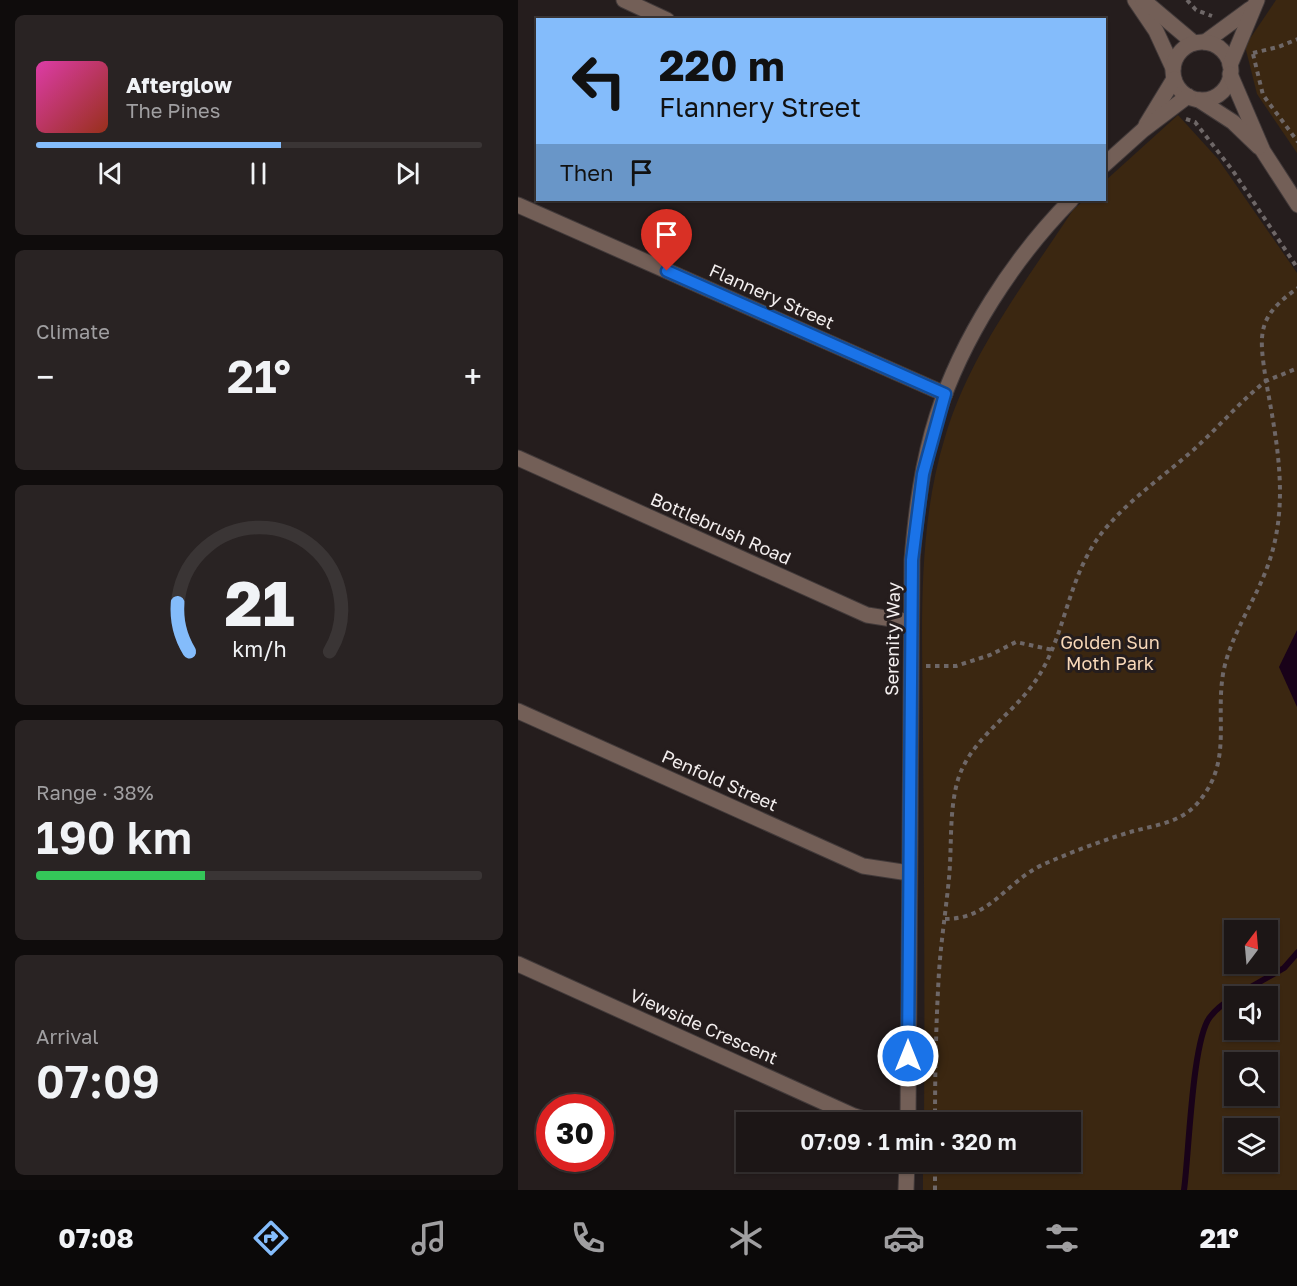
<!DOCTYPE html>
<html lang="en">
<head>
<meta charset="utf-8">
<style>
	body { margin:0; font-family:"Golos Text",sans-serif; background:#292323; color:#f1f3f6; height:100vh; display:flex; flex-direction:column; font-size:22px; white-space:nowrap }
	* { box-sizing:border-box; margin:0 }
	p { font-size:20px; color:#a09fa1 }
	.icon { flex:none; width:33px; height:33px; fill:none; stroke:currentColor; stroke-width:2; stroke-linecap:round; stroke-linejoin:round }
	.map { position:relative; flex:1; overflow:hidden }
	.panel { display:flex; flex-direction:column; gap:15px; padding:15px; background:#0f0c0c; width:518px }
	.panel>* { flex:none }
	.banner { position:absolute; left:18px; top:18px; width:570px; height:183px; border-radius:0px; box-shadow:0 2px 4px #0004,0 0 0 2px #3a3535; background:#84bcfb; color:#111; overflow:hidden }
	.needle { width:39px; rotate:16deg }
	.fabs { position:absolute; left:706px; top:920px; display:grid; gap:12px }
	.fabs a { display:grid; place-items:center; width:54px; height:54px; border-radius:0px; background:#1c1616; box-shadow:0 2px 4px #0004,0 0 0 2px #3a3535; font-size:30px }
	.speed { position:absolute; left:18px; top:1094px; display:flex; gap:12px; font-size:30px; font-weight:700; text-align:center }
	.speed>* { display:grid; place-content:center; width:78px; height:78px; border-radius:50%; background:#1c1616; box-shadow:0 2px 4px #0004,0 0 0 2px #3a3535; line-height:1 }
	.speed .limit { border:9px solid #d22; background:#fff; color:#111 }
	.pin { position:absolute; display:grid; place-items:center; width:51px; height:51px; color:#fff; margin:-62px -26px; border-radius:50% 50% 50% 0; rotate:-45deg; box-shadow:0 0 6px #0007 }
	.pin .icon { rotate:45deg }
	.me { position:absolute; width:66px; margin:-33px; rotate:0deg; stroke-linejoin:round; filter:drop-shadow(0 0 4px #0008) }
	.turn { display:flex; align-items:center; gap:21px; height:126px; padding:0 24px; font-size:27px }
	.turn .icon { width:78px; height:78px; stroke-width:2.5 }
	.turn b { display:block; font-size:42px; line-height:51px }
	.then { display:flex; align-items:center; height:57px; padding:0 24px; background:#0003; gap:12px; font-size:22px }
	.big { font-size:45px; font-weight:600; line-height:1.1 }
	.panel .widget { flex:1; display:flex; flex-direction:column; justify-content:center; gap:9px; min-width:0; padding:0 21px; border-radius:9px; background:#292323 }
	.panel .dial { align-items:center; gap:0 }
	.dial svg { height:156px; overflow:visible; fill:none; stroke:#3a3535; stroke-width:7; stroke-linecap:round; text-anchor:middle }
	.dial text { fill:#f1f3f6; stroke:none }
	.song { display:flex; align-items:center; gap:18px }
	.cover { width:72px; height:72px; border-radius:9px; background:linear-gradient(135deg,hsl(320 70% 55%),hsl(10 70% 35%)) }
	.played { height:6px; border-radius:3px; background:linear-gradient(90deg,#84bcfb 55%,#3a3535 55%) }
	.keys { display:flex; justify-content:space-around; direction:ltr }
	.heat { display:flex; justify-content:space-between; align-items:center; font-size:33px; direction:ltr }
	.charge { height:9px; border-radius:4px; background:linear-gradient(90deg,#34c759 38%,#3a3535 0) }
	.trip { position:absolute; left:218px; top:1112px; width:345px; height:60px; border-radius:0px; background:#1c1616; box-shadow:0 2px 4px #0004,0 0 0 2px #3a3535; font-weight:600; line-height:60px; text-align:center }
	.dock { display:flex; height:96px; justify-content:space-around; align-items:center; background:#0b0909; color:#a09fa1 }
	.dock .icon { width:42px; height:42px }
	.dock .selected { color:#84bcfb }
	.dock b { font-size:27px; color:#f1f3f6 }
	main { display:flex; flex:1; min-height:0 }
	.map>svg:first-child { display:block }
	.green { fill:#3b2711; fill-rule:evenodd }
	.water { fill:#190219 }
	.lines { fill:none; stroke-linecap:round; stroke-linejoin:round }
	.stream { stroke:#190219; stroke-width:6 }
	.minor-casing { stroke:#423a3a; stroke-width:17 }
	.path { stroke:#6e6767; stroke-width:4; stroke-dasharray:4.5 4.5; stroke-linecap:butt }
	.minor { stroke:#735f57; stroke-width:15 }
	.route-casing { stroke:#114b97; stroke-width:15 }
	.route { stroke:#1a73e8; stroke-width:10 }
	.labels { text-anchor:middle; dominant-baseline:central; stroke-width:6; stroke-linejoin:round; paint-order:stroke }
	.street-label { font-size:18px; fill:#f3eeee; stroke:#251d1d }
	.park-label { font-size:18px; fill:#f8d8b8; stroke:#251d1d }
</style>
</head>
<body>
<main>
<section class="panel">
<div class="widget">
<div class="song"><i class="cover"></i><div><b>Afterglow</b><p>The Pines</p></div></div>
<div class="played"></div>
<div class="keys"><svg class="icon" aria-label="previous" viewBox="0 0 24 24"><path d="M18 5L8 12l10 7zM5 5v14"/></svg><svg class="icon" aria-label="pause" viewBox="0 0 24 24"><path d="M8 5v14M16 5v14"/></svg><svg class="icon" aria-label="next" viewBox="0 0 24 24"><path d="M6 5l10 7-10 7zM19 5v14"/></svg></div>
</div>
<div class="widget"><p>Climate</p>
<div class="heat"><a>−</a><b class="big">21°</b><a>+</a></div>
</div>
<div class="widget dial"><svg viewBox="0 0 100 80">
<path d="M14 69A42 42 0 1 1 86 69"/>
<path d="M14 69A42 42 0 0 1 8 44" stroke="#84bcfb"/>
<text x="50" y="56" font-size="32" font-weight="700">21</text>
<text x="50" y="72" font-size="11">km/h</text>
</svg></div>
<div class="widget"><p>Range · 38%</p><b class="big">190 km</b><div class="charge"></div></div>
<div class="widget"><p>Arrival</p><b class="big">07:09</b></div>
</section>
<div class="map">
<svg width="780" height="1190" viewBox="0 0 780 1190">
	<rect width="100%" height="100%" fill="#251d1d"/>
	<!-- green -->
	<g class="green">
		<polygon points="758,0 779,0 779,153 739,94 727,46"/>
		<path d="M 660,115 L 700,159 L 779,273 L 779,1190 L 405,1190 L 405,1161 L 552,1161 L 552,1122 L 406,1122 C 407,995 406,868 405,740 C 405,640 397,535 427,437 C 452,353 507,283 555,210 L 566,200 L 586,200 L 587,181 ZM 717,930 L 750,930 L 750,963 L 717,963 ZM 717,996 L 750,996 L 750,1029 L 717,1029 ZM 717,1062 L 750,1062 L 750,1095 L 717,1095 ZM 717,1128 L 750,1128 L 750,1161 L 717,1161 Z"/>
	</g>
	<!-- water -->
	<polygon class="water" points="779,630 780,707 779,707 761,667"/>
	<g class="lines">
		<!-- stream -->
		<g class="stream">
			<polyline points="717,996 766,968 780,952"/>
			<path d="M 666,1190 C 671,1154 674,1040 692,1017 C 698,1009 709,1001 717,996"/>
		</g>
		<!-- minor casing -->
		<g class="minor-casing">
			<g id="minor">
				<polyline points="106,0 149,20"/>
				<polyline points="617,0 638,31 655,68"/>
				<polyline points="625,0 676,43"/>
				<polyline points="687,42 732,9"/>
				<circle cx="684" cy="71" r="29"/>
				<polyline points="712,65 739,0"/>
				<polyline points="712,74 745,151 780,205"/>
				<polyline points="681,100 715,122 741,147"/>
				<polyline points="628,125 656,79"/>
				<polyline points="586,165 625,130 670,96"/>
				<polyline points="0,205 427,394"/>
				<polyline points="0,458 349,615 393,622"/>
				<polyline points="0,711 345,866 391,873"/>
				<polyline points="0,964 336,1116 356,1122"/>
				<path d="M 390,1122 L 394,560 C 398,512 404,463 419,416 C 444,338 495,259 553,200"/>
				<polyline points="388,1190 389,1161"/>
			</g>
		</g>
		<!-- path -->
		<g class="path">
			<polyline points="669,0 678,10 694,16"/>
			<polyline points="735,53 760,47 780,39"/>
			<polyline points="735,54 745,95 780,142"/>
			<polyline points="668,119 677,122 715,171 780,269"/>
			<polyline points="408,666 438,666 472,655 498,642 535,650"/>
			<path d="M 427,919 C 472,919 487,883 524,865 C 551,853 580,842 609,833 C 632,826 658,824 676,807 C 716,765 697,724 705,674 C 712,635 737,602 750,565 C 772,504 759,442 748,381 L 780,368"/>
			<path d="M 417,1122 C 417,1072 418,1022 421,972 C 423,941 428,910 431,878 C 434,847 431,814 439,783 C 450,741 492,717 516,683 C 543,645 547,599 568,558 C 592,509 647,478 686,440 C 707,420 725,399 748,381 C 741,334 738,317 780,288"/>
			<polyline points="417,1190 417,1161"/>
		</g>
		<!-- minor -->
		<use href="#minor" class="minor"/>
	</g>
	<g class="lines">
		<!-- route casing -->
		<g class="route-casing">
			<polyline id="route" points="149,271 427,394 405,474 394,560 390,1056"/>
		</g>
		<!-- route -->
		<use href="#route" class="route"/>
	</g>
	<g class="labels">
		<!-- street labels -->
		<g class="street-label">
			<text transform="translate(254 296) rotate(24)">Flannery Street</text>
			<text transform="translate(203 528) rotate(24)">Bottlebrush Road</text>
			<text transform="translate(374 639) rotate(-89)">Serenity Way</text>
			<text transform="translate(202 780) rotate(24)">Penfold Street</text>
			<text transform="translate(186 1026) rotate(24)">Viewside Crescent</text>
		</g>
		<!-- park labels -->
		<g class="park-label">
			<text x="592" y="642">Golden Sun<tspan x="592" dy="21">Moth Park</tspan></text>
		</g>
	</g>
</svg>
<div class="fabs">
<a><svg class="needle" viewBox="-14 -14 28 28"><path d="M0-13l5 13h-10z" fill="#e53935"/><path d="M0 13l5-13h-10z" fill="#a09fa1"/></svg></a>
<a><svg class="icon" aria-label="sound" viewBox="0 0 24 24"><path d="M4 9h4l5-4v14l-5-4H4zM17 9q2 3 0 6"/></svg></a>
<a><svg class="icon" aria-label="search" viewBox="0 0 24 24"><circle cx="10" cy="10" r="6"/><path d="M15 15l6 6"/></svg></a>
<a><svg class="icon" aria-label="layers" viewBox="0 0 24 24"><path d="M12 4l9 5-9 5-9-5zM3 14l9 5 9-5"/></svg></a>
</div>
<div class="speed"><div class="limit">30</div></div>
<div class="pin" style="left:149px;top:271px;background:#d93025"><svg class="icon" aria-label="arrive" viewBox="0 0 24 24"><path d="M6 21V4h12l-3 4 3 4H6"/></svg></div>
<svg class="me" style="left:390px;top:1056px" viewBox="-20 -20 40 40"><circle r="17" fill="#1a73e8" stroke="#fff" stroke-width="3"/><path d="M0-11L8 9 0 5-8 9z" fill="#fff"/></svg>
<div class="trip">07:09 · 1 min · 320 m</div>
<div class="banner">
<div class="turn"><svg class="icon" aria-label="left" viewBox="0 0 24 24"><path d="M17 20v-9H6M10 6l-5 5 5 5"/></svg><div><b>220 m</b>Flannery Street</div></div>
<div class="then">Then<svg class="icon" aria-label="arrive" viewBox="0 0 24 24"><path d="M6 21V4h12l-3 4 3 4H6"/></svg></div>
</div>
</div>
</main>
<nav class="dock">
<b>07:08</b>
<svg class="icon selected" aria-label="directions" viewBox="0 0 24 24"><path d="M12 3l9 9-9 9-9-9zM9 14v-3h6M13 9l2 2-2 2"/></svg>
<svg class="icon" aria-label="music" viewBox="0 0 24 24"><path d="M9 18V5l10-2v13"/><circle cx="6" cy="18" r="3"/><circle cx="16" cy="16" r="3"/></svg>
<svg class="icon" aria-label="phone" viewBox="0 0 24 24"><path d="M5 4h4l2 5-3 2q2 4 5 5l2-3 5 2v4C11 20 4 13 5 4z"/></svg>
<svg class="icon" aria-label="climate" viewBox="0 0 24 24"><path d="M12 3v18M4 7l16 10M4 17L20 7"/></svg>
<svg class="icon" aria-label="car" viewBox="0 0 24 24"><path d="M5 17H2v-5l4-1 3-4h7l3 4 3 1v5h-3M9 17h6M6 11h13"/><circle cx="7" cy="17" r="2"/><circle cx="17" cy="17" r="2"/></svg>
<svg class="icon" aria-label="filters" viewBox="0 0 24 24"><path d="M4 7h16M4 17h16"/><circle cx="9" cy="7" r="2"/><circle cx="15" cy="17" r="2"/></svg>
<b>21°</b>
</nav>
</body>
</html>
